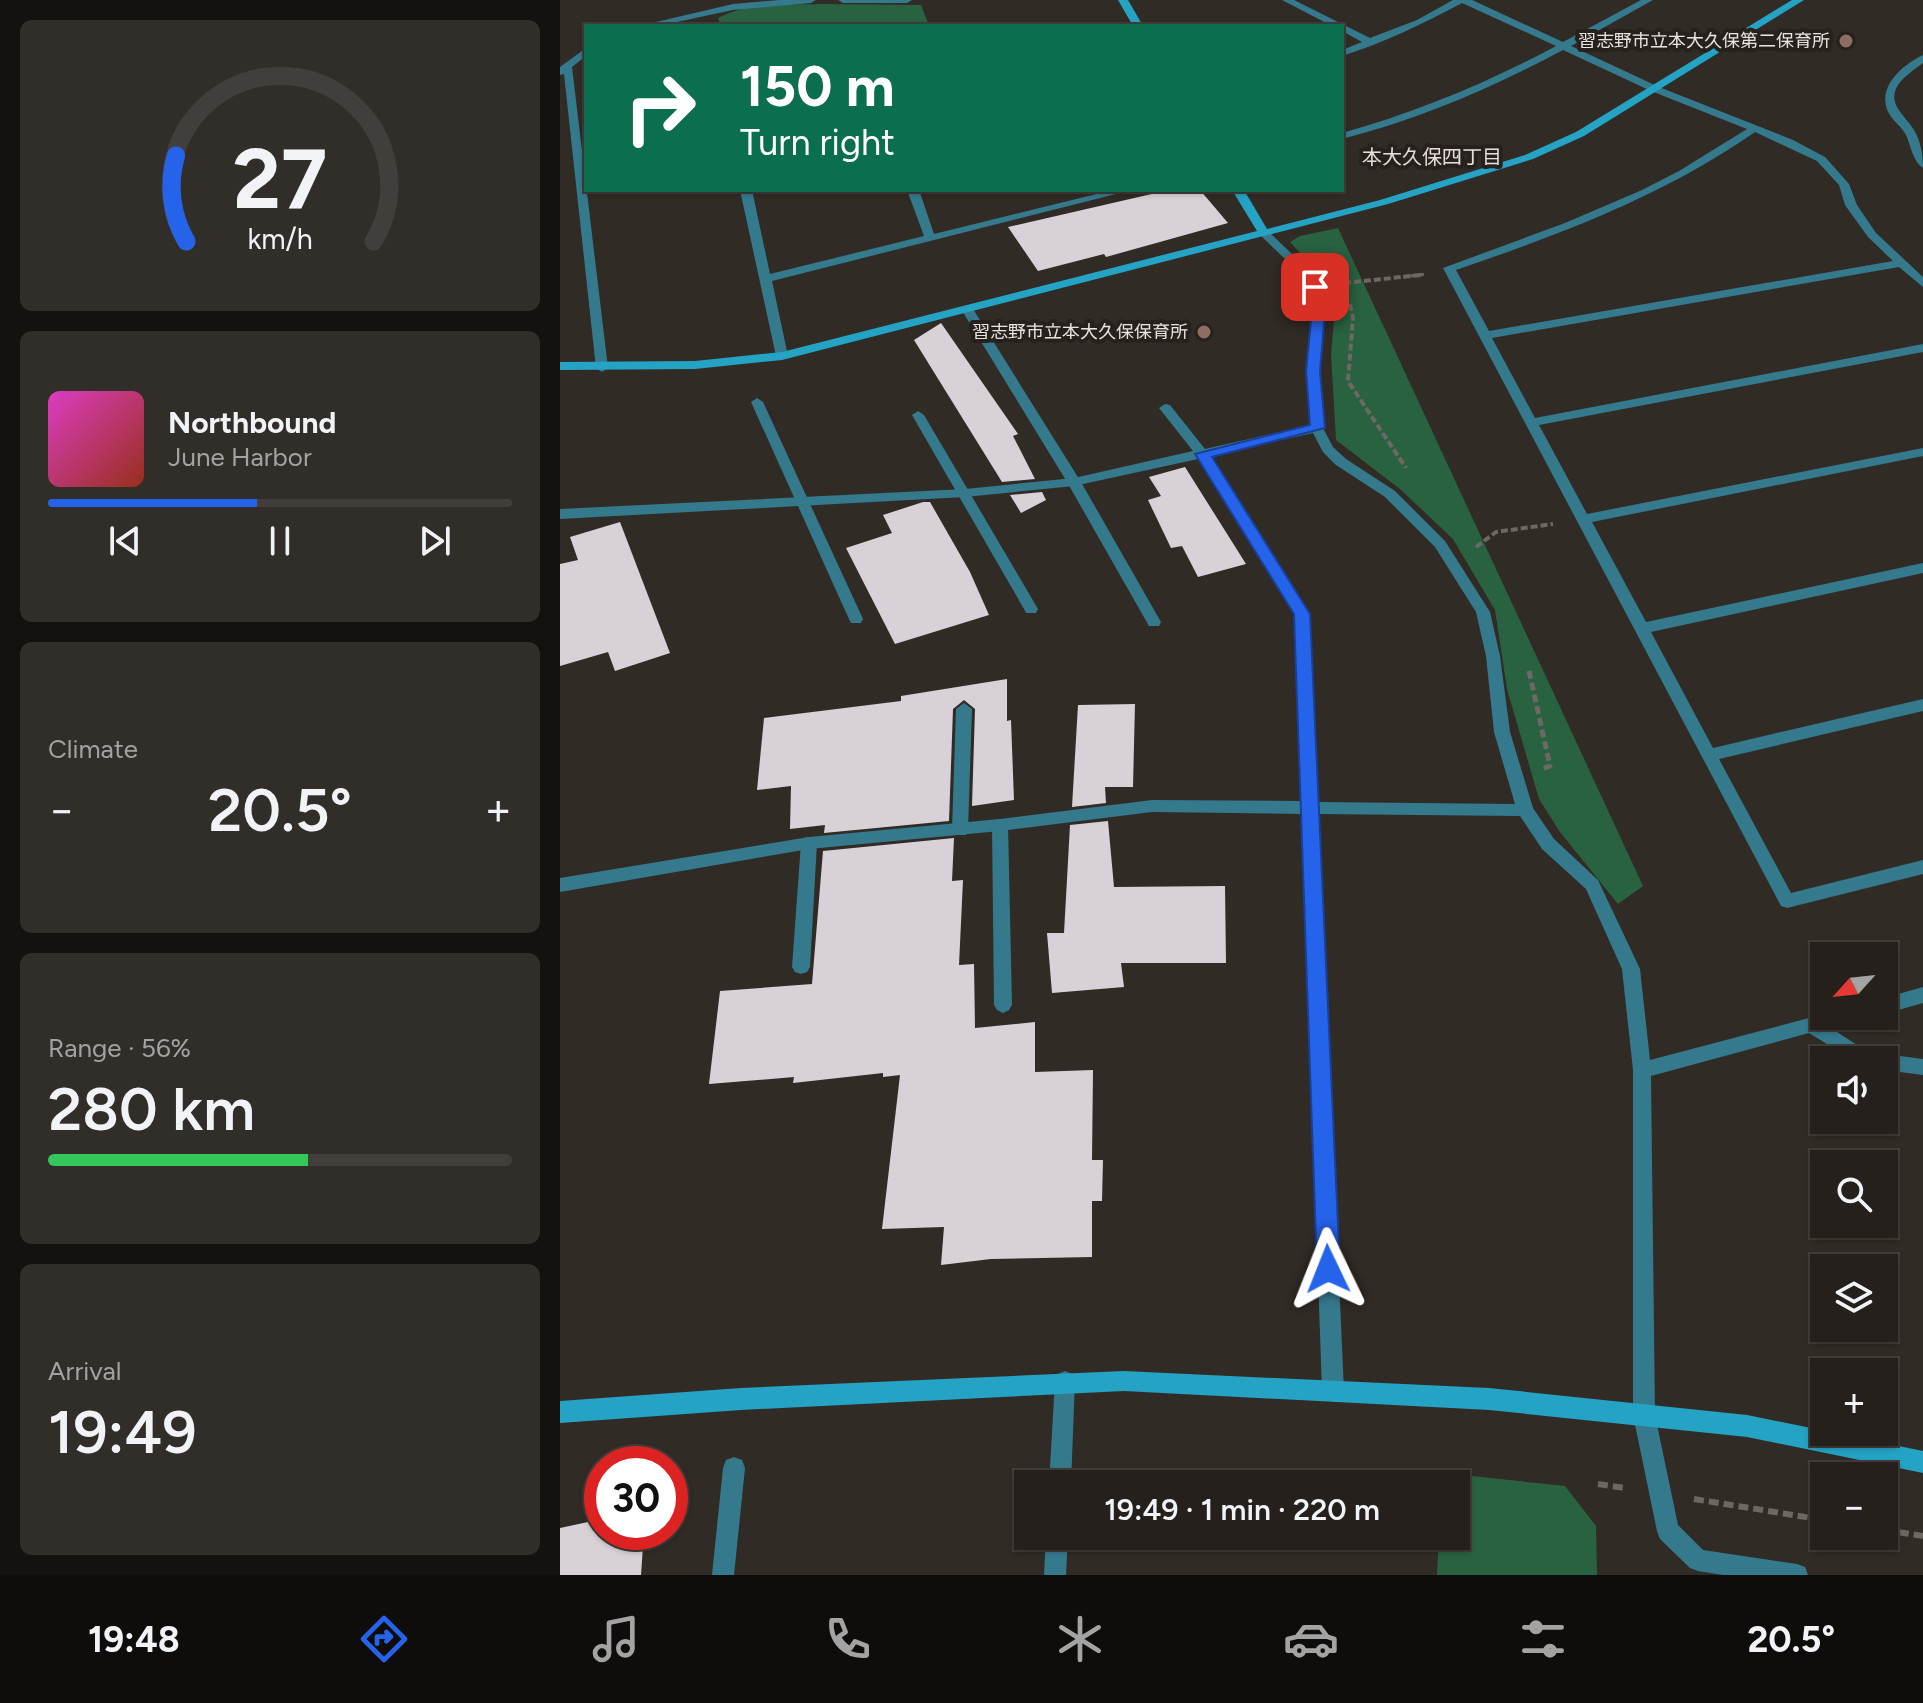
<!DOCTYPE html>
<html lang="en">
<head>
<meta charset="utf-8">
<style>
	body { margin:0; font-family:Figtree,"Noto Sans JP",sans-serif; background:#312d29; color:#f1f3f6; height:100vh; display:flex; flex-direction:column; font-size:30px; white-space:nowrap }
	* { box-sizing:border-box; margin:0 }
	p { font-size:26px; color:#a3a3a3 }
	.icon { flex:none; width:44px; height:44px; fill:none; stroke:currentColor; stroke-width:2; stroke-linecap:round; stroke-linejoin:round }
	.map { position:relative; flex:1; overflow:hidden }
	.panel { display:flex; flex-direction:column; gap:20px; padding:20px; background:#14120f; width:560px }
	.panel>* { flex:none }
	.hud { position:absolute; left:24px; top:24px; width:760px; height:168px; border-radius:0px; box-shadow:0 2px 6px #0004,0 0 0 2px #423e3b; background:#0b6e4f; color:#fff; overflow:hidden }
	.needle { width:52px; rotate:243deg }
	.controls { position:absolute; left:1250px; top:942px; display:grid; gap:16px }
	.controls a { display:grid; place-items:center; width:88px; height:88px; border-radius:0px; background:#25201c; box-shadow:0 2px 6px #0004,0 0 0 2px #423e3b; font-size:40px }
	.speed { position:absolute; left:24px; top:1446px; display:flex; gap:16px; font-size:40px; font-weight:700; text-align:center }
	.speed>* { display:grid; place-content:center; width:104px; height:104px; border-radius:50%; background:#25201c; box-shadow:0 2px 6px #0004,0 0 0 2px #423e3b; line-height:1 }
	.speed .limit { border:12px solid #d22; background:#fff; color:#111 }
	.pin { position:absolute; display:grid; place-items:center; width:68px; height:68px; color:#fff; margin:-34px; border-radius:16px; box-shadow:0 4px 12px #0006 }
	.me { position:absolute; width:88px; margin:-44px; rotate:358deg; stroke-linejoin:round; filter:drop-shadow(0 0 6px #0008) }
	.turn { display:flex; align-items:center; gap:28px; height:168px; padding:0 24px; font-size:36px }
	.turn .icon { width:104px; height:104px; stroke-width:2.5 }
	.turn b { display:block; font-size:56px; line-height:68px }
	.big { font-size:60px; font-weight:600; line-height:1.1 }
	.panel .widget { flex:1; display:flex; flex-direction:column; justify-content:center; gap:12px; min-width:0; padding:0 28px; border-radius:12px; background:#312d29 }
	.panel .dial { align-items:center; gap:0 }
	.dial svg { height:208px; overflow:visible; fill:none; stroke:#423e3b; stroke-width:7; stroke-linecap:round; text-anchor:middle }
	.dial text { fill:#f1f3f6; stroke:none }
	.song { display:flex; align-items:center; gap:24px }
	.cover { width:96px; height:96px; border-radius:12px; background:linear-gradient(135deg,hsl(310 70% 55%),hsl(10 70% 35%)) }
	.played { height:8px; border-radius:4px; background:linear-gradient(90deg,#2563eb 45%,#423e3b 45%) }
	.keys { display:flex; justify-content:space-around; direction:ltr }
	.heat { display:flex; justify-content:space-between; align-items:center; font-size:44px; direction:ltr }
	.charge { height:12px; border-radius:6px; background:linear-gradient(90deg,#34c759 56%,#423e3b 0) }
	.trip { position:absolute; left:454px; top:1470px; width:456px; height:80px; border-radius:0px; background:#25201c; box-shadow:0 2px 6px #0004,0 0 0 2px #423e3b; font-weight:600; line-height:80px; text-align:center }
	.tab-bar { display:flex; height:128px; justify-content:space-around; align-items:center; background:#0f0d0b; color:#a3a3a3 }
	.tab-bar .icon { width:56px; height:56px }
	.tab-bar .on { color:#2563eb }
	.tab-bar b { font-size:36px; color:#f1f3f6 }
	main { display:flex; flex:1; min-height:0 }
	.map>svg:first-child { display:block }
	.green { fill:#286240 }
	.building { fill:#d9d1d8 }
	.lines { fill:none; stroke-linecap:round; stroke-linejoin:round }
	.path-far3 { stroke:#6d6863; stroke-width:3; stroke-dasharray:5 3; stroke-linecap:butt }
	.path-far2 { stroke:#6d6863; stroke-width:4; stroke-dasharray:7 3; stroke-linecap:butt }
	.path-far1 { stroke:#6d6863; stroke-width:5; stroke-dasharray:8 4; stroke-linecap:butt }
	.path { stroke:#6d6863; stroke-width:6; stroke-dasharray:10 5; stroke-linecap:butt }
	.lane { fill:#35798d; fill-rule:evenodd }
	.street { fill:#35798d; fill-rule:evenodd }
	.secondary { fill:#25a3c4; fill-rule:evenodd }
	.route { fill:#2563eb; stroke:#184099; stroke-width:2 }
	.education-dot { fill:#8d6e63; stroke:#27211d; stroke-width:3 }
	.labels { text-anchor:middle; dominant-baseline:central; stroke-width:8; stroke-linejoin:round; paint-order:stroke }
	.far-poi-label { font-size:18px; fill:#e8e3e0; stroke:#27211d; text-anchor:end }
	.far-neighbourhood-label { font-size:20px; fill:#e6ded8; stroke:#27211d }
</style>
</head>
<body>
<main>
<section class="panel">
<div class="widget dial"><svg viewBox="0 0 100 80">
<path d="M14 69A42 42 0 1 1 86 69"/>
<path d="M14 69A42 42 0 0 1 10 36" stroke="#2563eb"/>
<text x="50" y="56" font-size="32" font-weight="700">27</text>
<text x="50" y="72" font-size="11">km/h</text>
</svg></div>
<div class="widget">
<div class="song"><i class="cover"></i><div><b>Northbound</b><p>June Harbor</p></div></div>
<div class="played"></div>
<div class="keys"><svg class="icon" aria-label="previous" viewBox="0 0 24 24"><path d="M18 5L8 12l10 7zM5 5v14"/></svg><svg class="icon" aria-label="pause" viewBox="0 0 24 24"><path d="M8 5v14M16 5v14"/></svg><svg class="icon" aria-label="next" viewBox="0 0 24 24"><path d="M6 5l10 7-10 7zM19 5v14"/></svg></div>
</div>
<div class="widget"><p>Climate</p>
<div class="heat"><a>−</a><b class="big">20.5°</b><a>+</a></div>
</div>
<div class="widget"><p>Range · 56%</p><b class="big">280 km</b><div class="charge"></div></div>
<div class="widget"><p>Arrival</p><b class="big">19:49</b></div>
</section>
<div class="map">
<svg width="1363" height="1575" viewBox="0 0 1363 1575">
	<rect width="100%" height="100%" fill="#312b26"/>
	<!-- green -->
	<g class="green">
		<path d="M 261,4 L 361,5 L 369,26 L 161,26 L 158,18 C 188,2 229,5 261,4 Z"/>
		<polygon points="778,228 1083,886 1058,904 1000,832 979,799 947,689 935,610 893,539 840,489 776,440 771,354 775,309 761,276 730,242 740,236"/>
		<polygon points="883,1473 1005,1486 1036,1526 1037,1575 877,1575 879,1536 896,1536 896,1484 882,1484"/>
	</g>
	<!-- building -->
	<g class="building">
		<polygon points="609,190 640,190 668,223 546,257 544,254 478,271 448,227"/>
		<polygon points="381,323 458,434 453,436 475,479 442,482 354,340"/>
		<polygon points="625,467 686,564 638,577 622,546 611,548 588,500 601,496 589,477"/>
		<polygon points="482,492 486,500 461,513 450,495"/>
		<polygon points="363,502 370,502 410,572 429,615 335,644 286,548 332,533 323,515"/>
		<polygon points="60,522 110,653 55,671 48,652 0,666 0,564 18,560 10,537"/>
		<polygon points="447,679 447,721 451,720 454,800 412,806 415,709 404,700 393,709 389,821 264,833 265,825 230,829 231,786 197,790 204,718 341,701 341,696"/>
		<polygon points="575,704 573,787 545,787 546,803 512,807 518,705"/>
		<polygon points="548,821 554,887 665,886 666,963 561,963 564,987 492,993 487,933 504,933 510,825"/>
		<polygon points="394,838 392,881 403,880 399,965 414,964 415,1028 475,1022 475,1072 533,1070 532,1160 543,1160 542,1201 532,1201 532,1257 431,1259 381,1265 384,1227 322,1229 340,1075 323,1077 323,1073 233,1083 234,1077 149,1084 160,991 252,984 263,851"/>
		<polygon points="42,1519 42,1532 84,1532 81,1575 0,1575 0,1528"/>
	</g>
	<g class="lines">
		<!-- path-far3 -->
		<polyline class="path-far3" points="843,277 866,274"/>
		<!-- path-far2 -->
		<g class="path-far2">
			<polyline points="784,283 861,275"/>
			<polyline points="790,304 793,318 788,381 846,468"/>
			<polyline points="916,547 936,532 993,524"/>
		</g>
		<!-- path-far1 -->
		<polyline class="path-far1" points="969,671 990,766 982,769"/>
		<!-- path -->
		<g class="path">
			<polyline points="1038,1484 1065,1488"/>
			<polyline points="1134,1499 1264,1520"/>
			<polyline points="1324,1530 1363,1536"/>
		</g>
		<!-- lane -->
		<g class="lane">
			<polygon points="407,305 413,309 521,482 601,622 599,626 589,626 507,482 401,309"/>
			<polygon points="197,398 203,402 303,619 301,623 291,623 289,619 191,402"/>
			<polygon points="358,411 364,415 478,609 476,613 466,613 464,609 352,415"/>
			<polygon points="404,703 412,709 408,830 406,835 394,835 392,830 396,709"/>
			<polygon points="440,819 446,820 448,825 452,1005 449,1010 443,1013 437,1010 434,1005 432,825 434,820"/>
			<polygon points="249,837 255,838 257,843 250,967 247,972 241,974 235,972 232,967 241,843 243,838"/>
			<polygon points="174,1457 182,1460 185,1468 174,1575 152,1575 163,1468 166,1460"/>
		</g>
		<!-- street -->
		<g class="street">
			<polygon points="219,0 256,0 251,3 173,10 98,26 79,26 173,4"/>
			<polygon points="278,0 352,0 347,3 283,3"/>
			<path d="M 722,0 L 734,0 L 810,38 L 857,20 L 893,0 L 912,0 L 1003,42 L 1081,0 L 1093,0 L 1011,46 L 1099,87 L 1233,140 L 1265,157 L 1289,184 L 1297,205 L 1316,233 L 1363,277 L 1363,287 L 1339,267 L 932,338 L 975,418 L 1363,344 L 1363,352 L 979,425 L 1027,514 L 1363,448 L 1363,456 L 1032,522 L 1086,622 L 1363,563 L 1363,573 L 1091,632 L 1153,748 L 1363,699 L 1363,711 L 1159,759 L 1231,893 L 1363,860 L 1363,874 L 1227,908 L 1221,906 L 883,268 L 1005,223 L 1082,190 L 1119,171 L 1187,129 L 1091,91 L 1003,50 C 932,88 860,119 782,139 L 782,133 C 857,112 927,83 996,46 L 902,3 C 863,24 823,43 782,56 L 782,50 L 802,42 L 782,31 L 782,26 L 772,26 ZM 1195,132 L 1257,161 L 1279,185 L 1285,205 L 1308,237 L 1333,261 L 929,331 L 896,270 C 1001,234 1103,196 1195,132 Z"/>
			<polygon points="26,48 26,56 12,67 48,368 42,372 36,368 4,74 0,75 0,67"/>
			<path d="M 1363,55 L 1363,63 C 1355,69 1344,76 1338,85 C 1326,104 1346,116 1354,130 C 1361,142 1363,155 1363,168 C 1353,162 1351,146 1346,135 C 1342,127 1334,122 1330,115 C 1314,89 1342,65 1363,55 Z"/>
			<polygon points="180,190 192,190 210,274 364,236 347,190 359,190 374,234 553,190 572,190 212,281 228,356 222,360 216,356"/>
			<path d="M 699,230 L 707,230 L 756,277 L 765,300 L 759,371 L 763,428 L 773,447 L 786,459 L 835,491 L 885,541 L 930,612 L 940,656 L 950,732 L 973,808 L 994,839 L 1038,880 L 1080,969 L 1090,1060 L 1264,1014 L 1264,1016 L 1294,1016 L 1291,1021 L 1271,1028 L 1317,1058 L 1324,1054 L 1363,1059 L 1363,1075 L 1324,1070 L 1324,1060 L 1293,1060 L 1249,1033 L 1091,1076 L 1095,1415 L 1118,1525 L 1143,1550 L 1237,1564 L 1245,1567 L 1248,1575 L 1163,1575 L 1138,1571 L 1130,1568 L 1100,1539 L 1097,1531 L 1073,1415 L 1073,1070 L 1062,969 L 1026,889 L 982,849 L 960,816 L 758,814 L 784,1391 L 780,1398 L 773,1402 L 766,1398 L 762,1391 L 742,814 L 592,812 L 440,831 L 249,849 L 0,892 L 0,878 L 249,837 L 440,819 L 592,800 L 741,801 L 735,614 L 638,459 L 514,486 L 405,497 L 0,519 L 0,509 L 405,489 L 514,478 L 633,451 L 599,408 L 605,404 L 610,405 L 645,449 L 750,425 L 747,371 L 753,300 L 747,280 L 699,234 ZM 753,433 L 763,452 L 776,465 L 825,497 L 875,547 L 916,612 L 926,656 L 934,732 L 955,804 L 758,802 L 749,614 L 650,456 Z"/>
			<polygon points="1363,987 1363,1003 1324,1014 1324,998"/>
			<polygon points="505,1371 512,1374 515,1381 511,1484 489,1484 495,1381 498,1374"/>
			<polygon points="486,1536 508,1536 506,1575 484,1575"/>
		</g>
		<!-- secondary -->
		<g class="secondary">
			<polygon points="558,0 568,0 583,26 573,26"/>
			<polygon points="1232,0 1244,0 1024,136 973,159 828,204 222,360 135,369 0,370 0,362 135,361 222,352 697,231 672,190 684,190 707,229 820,200 965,155 1016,132"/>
			<polygon points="564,1371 929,1388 1187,1415 1363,1451 1363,1473 1187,1437 929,1410 564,1391 181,1410 0,1423 0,1401 181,1388"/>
		</g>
	</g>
	<!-- route -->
	<polygon class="route" points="751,284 760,284 766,300 760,371 765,428 652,457 750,614 780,1269 776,1276 768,1280 760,1276 757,1269 734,614 635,454 750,425 746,371 753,300"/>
	<!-- markers -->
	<g class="education-dot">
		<circle cx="1286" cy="41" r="8"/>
		<circle cx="644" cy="332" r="8"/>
	</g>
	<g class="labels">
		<!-- far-poi labels -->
		<g class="far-poi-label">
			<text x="1270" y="41">習志野市立本大久保第二保育所</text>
			<text x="628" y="332">習志野市立本大久保保育所</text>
		</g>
		<!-- far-neighbourhood labels -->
		<g class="far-neighbourhood-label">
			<text x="872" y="157">本大久保四丁目</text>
		</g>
	</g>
</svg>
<div class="controls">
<a><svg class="needle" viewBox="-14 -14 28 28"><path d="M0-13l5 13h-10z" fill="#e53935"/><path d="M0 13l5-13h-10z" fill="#a3a3a3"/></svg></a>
<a><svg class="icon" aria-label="sound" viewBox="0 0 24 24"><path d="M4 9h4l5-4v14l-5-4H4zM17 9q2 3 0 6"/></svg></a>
<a><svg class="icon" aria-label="search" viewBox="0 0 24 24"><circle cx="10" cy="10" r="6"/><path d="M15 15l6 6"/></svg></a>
<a><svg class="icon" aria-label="layers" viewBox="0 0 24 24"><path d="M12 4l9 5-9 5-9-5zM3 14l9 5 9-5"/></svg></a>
<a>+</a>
<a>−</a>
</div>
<div class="speed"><div class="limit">30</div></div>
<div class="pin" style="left:755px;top:287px;background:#d93025"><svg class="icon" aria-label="arrive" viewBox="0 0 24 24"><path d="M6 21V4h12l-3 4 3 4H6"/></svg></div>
<svg class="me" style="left:768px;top:1269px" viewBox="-20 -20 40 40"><path d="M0-17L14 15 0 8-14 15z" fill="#2563eb" stroke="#fff" stroke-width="4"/></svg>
<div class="trip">19:49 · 1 min · 220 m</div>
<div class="hud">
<div class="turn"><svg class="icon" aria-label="right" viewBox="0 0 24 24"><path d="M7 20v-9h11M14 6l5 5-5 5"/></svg><div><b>150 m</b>Turn right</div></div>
</div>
</div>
</main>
<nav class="tab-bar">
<b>19:48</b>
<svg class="icon on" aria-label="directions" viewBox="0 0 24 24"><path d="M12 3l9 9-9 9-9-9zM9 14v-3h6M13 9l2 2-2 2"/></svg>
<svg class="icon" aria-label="music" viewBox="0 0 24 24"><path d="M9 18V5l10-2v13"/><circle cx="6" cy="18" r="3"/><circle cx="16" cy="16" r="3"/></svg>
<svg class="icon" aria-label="phone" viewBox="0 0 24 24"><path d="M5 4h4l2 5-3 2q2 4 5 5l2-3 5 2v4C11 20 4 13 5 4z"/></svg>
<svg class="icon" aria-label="climate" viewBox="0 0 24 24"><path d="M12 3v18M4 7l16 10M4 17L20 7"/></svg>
<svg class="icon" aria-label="car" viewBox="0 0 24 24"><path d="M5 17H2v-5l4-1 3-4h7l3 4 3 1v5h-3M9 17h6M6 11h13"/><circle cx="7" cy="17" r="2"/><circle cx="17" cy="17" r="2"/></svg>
<svg class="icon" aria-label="filters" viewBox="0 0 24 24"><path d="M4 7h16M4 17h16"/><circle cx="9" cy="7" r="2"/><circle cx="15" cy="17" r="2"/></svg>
<b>20.5°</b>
</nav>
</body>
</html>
